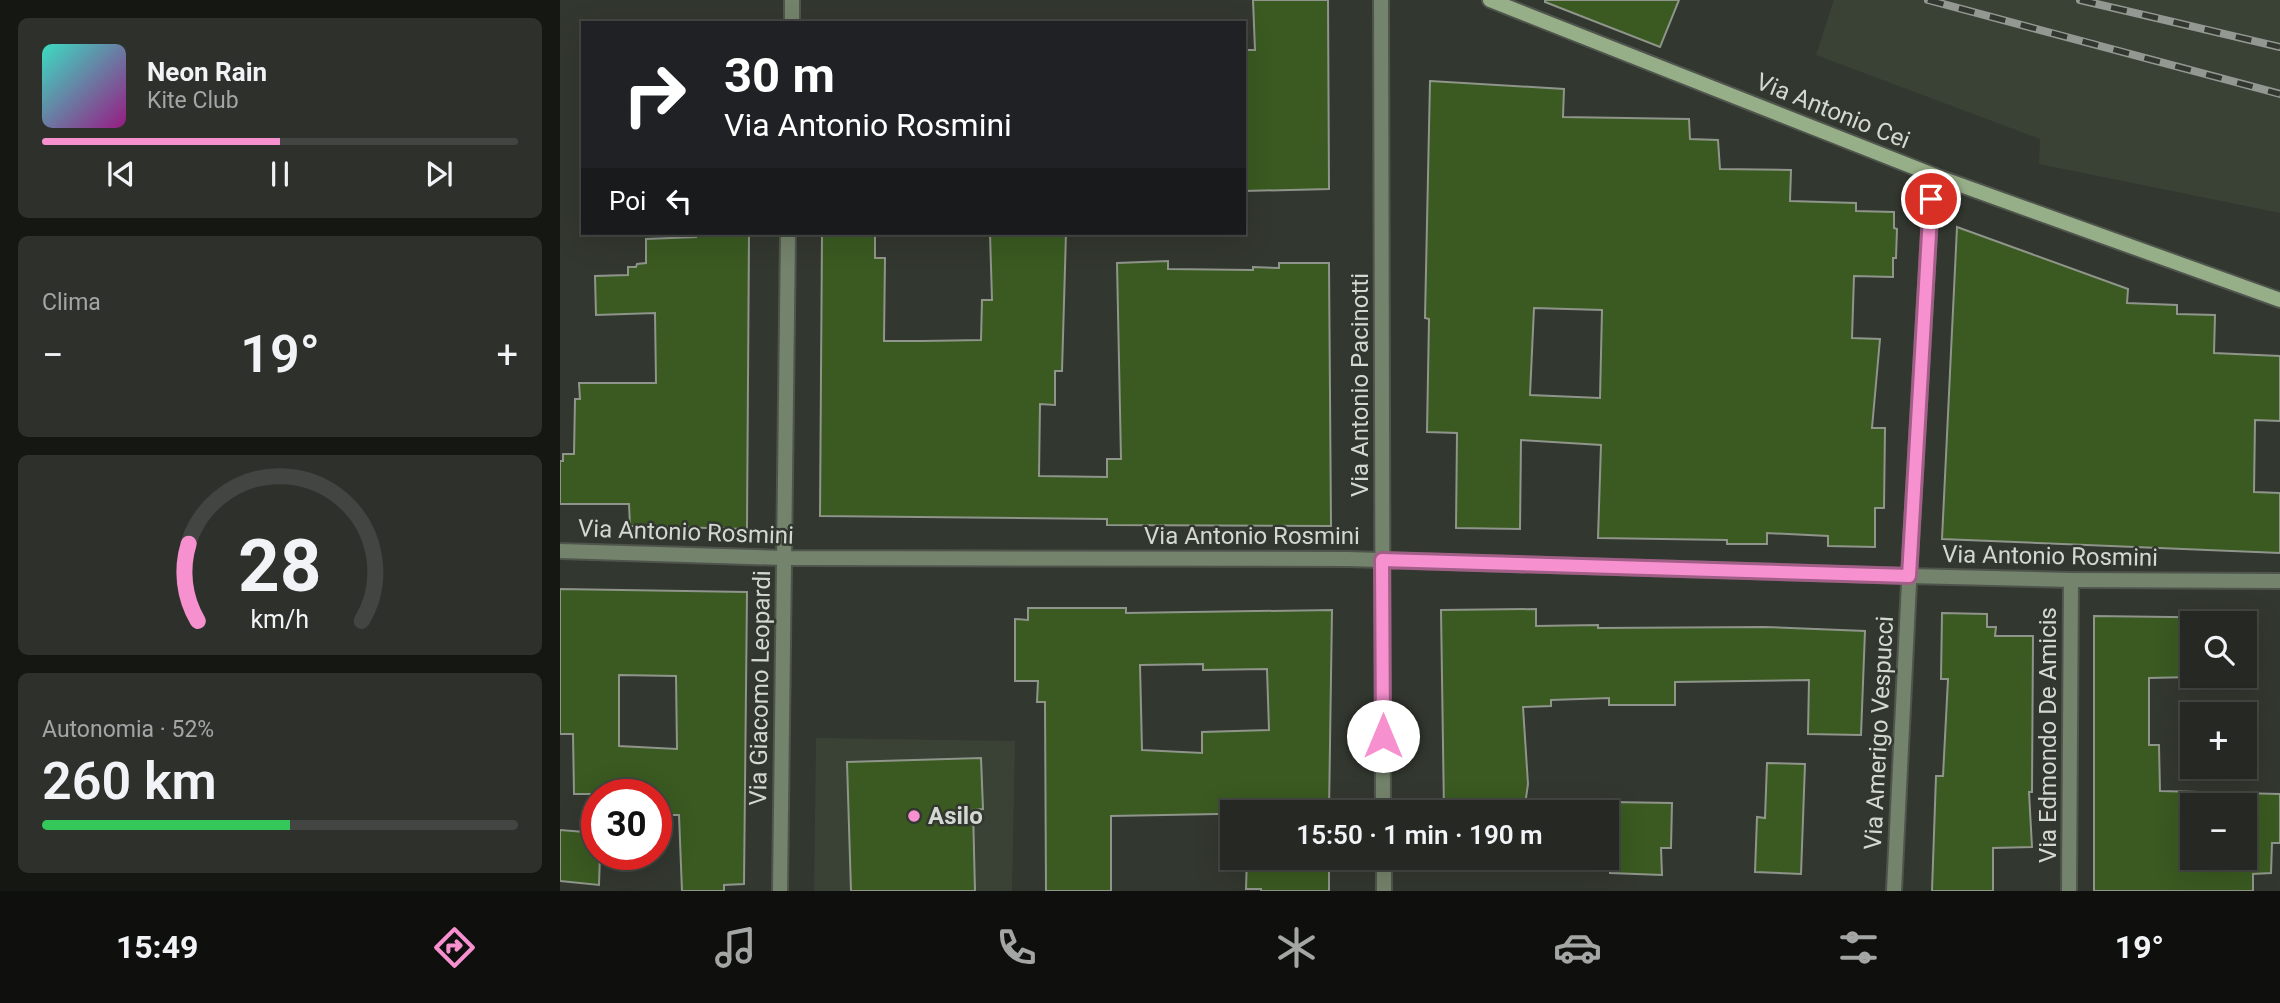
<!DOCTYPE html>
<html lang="it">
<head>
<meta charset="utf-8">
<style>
	body { margin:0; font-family:Roboto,sans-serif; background:#2e312b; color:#f1f3f6; height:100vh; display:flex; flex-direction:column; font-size:26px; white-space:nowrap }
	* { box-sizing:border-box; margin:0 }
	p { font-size:23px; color:#a4a6a6 }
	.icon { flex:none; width:38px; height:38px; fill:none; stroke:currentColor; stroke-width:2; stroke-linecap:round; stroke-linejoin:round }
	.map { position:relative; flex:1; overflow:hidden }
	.side { display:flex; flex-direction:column; gap:18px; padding:18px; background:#151713; width:560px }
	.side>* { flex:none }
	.top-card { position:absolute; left:21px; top:21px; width:665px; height:214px; border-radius:0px; box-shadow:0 7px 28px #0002,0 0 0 2px #424541; background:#202124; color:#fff; overflow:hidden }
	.controls { position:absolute; left:1620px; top:611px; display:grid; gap:14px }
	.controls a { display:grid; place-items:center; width:77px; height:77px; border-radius:0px; background:#262923; box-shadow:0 7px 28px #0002,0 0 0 2px #424541; font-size:35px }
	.speed { position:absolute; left:21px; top:779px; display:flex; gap:14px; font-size:35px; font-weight:700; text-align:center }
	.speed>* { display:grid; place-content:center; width:91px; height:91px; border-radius:50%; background:#262923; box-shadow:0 7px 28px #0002,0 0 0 2px #424541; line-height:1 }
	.speed .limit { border:10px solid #d22; background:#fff; color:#111 }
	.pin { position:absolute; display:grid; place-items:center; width:60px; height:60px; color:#fff; margin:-30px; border:4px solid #fff; border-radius:50%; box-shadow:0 2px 7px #0007 }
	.me { position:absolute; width:77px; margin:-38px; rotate:0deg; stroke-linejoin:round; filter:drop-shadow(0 0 5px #0008) }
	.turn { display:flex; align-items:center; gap:24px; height:147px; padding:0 28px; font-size:32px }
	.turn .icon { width:91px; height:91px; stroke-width:2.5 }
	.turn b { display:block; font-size:49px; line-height:60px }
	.then { display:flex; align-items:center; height:66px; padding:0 28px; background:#0003; gap:14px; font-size:26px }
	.big { font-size:52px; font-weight:600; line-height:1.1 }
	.side .widget { flex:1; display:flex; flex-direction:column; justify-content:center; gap:10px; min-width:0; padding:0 24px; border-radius:10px; background:#2e312b }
	.side .dial { align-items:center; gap:0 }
	.dial svg { height:182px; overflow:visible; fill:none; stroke:#424541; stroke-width:7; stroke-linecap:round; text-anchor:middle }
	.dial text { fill:#f1f3f6; stroke:none }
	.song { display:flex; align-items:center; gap:21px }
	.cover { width:84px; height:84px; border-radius:10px; background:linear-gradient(135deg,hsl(170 70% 55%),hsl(310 70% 35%)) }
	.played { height:7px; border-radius:4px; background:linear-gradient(90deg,#f790cf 50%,#424541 50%) }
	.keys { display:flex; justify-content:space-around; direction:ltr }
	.heat { display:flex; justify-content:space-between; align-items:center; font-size:38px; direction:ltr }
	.charge { height:10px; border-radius:5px; background:linear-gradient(90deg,#34c759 52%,#424541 0) }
	.trip { position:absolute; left:660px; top:800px; width:399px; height:70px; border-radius:0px; background:#262923; box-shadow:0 7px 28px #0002,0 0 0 2px #424541; font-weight:600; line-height:70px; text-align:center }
	.menu { display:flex; height:112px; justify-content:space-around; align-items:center; background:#0f100e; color:#a4a6a6 }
	.menu .icon { width:49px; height:49px }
	.menu .active { color:#f790cf }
	.menu b { font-size:32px; color:#f1f3f6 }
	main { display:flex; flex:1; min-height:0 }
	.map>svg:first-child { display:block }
	.built { fill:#3a4235 }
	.building { fill:#3a5a21; stroke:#8f958b; stroke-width:2; fill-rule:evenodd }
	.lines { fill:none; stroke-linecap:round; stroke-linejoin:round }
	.street-casing { stroke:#4f544d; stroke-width:18 }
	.secondary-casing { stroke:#4f544d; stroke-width:18 }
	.street { stroke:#74836b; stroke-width:14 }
	.secondary { stroke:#97af88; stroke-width:14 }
	.rail-casing { stroke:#949892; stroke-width:8 }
	.rail { stroke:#32372f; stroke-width:5; stroke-dasharray:16; stroke-linecap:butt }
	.route-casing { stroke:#a15e87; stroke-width:18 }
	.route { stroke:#f790cf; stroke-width:12 }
	.poi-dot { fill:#f790cf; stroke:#32372f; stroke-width:2.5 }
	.labels { text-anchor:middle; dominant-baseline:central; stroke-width:5; stroke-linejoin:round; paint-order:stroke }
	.street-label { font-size:24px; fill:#d4d8d3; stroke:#32372f }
	.poi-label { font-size:24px; font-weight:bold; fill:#d4d8d3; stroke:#32372f; text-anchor:start }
</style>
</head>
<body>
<main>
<section class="side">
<div class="widget">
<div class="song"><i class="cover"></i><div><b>Neon Rain</b><p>Kite Club</p></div></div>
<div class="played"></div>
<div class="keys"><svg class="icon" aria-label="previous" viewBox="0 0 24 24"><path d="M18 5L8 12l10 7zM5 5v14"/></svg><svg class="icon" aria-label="pause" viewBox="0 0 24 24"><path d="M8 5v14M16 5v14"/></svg><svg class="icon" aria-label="next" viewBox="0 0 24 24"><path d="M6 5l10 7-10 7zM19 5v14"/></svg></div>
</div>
<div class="widget"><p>Clima</p>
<div class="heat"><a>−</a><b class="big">19°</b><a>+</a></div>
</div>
<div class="widget dial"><svg viewBox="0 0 100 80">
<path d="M14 69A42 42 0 1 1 86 69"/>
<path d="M14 69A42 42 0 0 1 10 35" stroke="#f790cf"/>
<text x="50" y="56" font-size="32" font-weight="700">28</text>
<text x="50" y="72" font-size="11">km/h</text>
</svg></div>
<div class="widget"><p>Autonomia · 52%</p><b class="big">260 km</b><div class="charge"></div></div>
</section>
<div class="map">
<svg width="1720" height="891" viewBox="0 0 1720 891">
	<rect width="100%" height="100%" fill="#32372f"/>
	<!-- built -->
	<g class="built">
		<polygon points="1274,0 1720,0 1720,213 1479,164 1480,139 1256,55"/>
		<polygon points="256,738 455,741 452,891 254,891"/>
	</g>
	<!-- building -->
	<g class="building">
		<polygon points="693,0 768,0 769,189 684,191 684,50 695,50"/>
		<polygon points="985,0 1119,0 1100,47 985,2"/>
		<path d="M 870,81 L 1004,89 L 1003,117 L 1129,119 L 1130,139 L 1158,140 L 1160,169 L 1231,170 L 1230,201 L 1296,203 L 1296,211 L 1334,212 L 1334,228 L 1337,229 L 1336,258 L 1333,258 L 1333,277 L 1294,276 L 1292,338 L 1320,339 L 1312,428 L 1325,428 L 1324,508 L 1315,508 L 1315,547 L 1268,546 L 1268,536 L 1207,533 L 1207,544 L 1167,544 L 1167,540 L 1038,538 L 1041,445 L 961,440 L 960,529 L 896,528 L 897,433 L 867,432 L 869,319 L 865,318 ZM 974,308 L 1042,310 L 1040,398 L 970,395 Z"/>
		<polygon points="1397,227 1568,289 1567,303 1617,305 1617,314 1655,315 1654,353 1720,356 1720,421 1695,420 1694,492 1720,493 1720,553 1382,539"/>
		<polygon points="136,233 189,233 187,529 70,526 69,504 0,504 0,461 3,461 3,454 14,454 15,399 20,399 19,383 96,383 95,313 36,315 35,276 68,275 68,267 76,267 77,264 86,263 86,239 136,237"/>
		<polygon points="262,233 315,233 315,258 325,258 324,341 363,341 421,340 422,300 432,300 430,233 506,233 502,371 495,371 495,405 480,404 479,476 547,477 547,459 561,459 557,263 608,261 608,269 693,270 693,267 719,268 719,263 769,263 771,526 547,525 547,519 260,516"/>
		<path d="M 0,589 L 187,592 L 184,884 L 164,885 L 164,891 L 122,891 L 119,815 L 96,815 L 96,794 L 14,794 L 13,734 L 0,734 ZM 59,675 L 116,676 L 117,749 L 59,746 Z"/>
		<path d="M 468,608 L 566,608 L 566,613 L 772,610 L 769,812 L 551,816 L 551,891 L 486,891 L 485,702 L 477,702 L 478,681 L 455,681 L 455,619 L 468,620 ZM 643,664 L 643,670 L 707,669 L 709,730 L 642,732 L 642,753 L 582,750 L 580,665 Z"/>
		<polygon points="976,609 976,626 1038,625 1038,628 1205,627 1305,631 1301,735 1248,734 1249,680 1115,682 1115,705 1049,705 1049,698 991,700 991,706 963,707 968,784 964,812 884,812 881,610"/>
		<polygon points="1382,613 1427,614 1427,627 1436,627 1435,636 1473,636 1472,792 1469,792 1472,847 1433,848 1433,891 1372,891 1376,776 1383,776 1388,679 1381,679"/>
		<path d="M 1534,616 L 1688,618 L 1687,665 L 1685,665 L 1685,623 L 1633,623 L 1633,676 L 1677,676 L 1589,678 L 1589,745 L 1599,745 L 1600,791 L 1720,794 L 1720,843 L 1712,843 L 1711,873 L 1693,874 L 1693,891 L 1534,891 ZM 1633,805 L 1685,805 L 1685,858 L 1633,858 Z"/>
		<polygon points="421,758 423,809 413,810 415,891 291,891 287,762"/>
		<polygon points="1207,763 1245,764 1241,874 1195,872 1197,817 1205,818"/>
		<polygon points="1049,802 1112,803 1111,848 1101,848 1102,875 1050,873"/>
		<polygon points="0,830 37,833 37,854 40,854 39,885 0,881"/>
		<polygon points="687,858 769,858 769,891 701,891 701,889 686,889"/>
		<polygon points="892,858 959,858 959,870 891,867"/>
	</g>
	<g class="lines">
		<!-- street casing -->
		<g class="street-casing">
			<g id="street">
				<polyline points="821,0 823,812"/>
				<polyline points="232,23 232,0"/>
				<polyline points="0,551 224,558 788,559 1349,576 1511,580 1720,581"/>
				<polyline points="824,858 824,891"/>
				<polyline points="220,891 228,233"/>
				<polyline points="1334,891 1351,542 1371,199"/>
				<polyline points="1509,891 1511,580"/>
			</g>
		</g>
		<!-- secondary casing -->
		<g class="secondary-casing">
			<polyline id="secondary" points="930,0 1381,178 1720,300"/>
		</g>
		<!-- street -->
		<use href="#street" class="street"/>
		<!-- secondary -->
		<use href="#secondary" class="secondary"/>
		<!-- rail casing -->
		<g class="rail-casing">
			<g id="rail">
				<polyline points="1368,0 1720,94"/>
				<polyline points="1520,0 1720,47"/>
			</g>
		</g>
		<!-- rail -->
		<use href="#rail" class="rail"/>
	</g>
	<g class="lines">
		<!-- route casing -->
		<g class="route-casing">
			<polyline id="route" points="823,736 822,560 1349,576 1371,199"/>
		</g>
		<!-- route -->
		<use href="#route" class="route"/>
	</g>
	<!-- markers -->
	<circle class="poi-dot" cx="354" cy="816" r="7"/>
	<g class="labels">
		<!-- street labels -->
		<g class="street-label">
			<text transform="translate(1273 111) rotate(22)">Via Antonio Cei</text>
			<text transform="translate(800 385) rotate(-90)">Via Antonio Pacinotti</text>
			<text transform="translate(126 532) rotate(2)">Via Antonio Rosmini</text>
			<text x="692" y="536">Via Antonio Rosmini</text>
			<text transform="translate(1490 556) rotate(1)">Via Antonio Rosmini</text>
			<text transform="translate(200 688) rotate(-89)">Via Giacomo Leopardi</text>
			<text transform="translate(1319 733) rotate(-87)">Via Amerigo Vespucci</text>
			<text transform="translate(1488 735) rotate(-90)">Via Edmondo De Amicis</text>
		</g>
		<!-- poi labels -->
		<g class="poi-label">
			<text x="368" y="816">Asilo</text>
		</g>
	</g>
</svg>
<div class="controls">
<a><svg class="icon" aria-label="search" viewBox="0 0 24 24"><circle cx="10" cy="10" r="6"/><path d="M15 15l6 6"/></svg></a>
<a>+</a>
<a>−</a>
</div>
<div class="speed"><div class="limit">30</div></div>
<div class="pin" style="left:1371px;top:199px;background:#d93025"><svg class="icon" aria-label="arrive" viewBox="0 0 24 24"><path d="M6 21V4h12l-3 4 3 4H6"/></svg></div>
<svg class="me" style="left:823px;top:736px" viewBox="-20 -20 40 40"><circle r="19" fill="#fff"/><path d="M0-13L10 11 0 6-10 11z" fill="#f790cf"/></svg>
<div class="trip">15:50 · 1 min · 190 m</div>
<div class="top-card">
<div class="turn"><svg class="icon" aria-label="right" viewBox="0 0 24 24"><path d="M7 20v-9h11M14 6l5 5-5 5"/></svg><div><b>30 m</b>Via Antonio Rosmini</div></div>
<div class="then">Poi<svg class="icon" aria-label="left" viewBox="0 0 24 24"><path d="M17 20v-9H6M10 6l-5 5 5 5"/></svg></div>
</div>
</div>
</main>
<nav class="menu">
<b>15:49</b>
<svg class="icon active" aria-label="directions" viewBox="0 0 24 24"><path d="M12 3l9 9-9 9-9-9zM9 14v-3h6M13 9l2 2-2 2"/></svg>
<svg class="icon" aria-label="music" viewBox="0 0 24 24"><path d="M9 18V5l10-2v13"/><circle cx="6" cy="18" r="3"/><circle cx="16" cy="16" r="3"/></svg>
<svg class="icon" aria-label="phone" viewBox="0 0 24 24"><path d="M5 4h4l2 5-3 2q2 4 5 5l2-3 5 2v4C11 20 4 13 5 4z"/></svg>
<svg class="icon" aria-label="climate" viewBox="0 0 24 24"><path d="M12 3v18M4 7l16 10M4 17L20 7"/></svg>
<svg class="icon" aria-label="car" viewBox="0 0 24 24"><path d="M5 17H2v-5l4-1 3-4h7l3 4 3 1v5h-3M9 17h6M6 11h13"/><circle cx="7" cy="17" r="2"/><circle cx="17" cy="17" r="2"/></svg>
<svg class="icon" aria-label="filters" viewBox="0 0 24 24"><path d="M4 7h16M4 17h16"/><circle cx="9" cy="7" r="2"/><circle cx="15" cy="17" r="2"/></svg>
<b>19°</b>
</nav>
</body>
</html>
